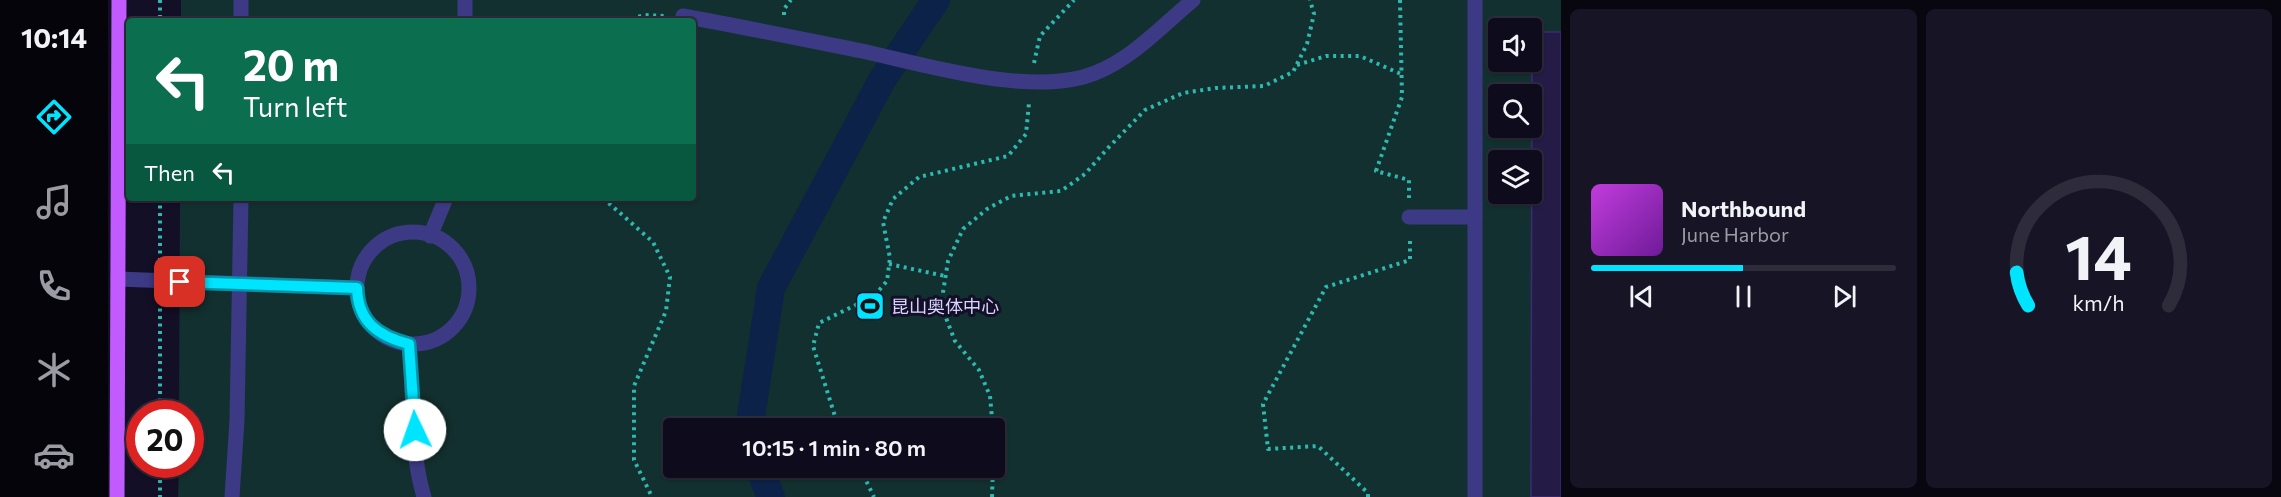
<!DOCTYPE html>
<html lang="en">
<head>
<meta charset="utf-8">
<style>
	body { margin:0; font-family:Commissioner,"Noto Sans SC",sans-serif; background:#171425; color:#f1f3f6; height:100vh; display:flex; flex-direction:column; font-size:22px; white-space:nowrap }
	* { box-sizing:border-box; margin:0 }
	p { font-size:20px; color:#9b9ba3 }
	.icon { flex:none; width:33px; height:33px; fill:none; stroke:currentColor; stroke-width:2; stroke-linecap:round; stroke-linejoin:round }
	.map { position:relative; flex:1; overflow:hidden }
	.sheet { display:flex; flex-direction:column; gap:9px; padding:9px; background:#08060f; width:720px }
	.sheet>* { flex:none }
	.hud { position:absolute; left:18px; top:18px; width:570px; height:183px; border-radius:6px; box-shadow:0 2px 4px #0004,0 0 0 2px #2e2b3b; background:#0b6e4f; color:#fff; overflow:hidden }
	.fabs { position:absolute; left:1380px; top:18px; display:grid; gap:12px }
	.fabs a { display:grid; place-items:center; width:54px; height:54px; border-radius:6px; background:#0e0b1c; box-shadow:0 2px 4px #0004,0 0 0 2px #2e2b3b; font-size:30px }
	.speed { position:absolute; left:18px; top:400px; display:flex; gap:12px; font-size:30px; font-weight:700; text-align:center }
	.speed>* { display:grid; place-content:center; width:78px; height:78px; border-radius:50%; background:#0e0b1c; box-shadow:0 2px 4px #0004,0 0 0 2px #2e2b3b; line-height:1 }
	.speed .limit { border:9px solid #d22; background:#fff; color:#111 }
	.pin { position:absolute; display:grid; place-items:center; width:51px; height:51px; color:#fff; margin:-26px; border-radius:12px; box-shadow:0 3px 9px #0006 }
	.me { position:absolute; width:66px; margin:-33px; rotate:357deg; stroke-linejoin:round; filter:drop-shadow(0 0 4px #0008) }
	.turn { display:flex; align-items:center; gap:21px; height:126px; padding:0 18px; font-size:27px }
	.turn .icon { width:78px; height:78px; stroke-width:2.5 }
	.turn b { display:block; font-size:42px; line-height:51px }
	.then { display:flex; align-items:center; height:57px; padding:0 18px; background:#0003; gap:12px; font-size:22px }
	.sheet .card { flex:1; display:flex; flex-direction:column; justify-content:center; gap:9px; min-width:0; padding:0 21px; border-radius:9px; background:#171425 }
	.sheet .dial { align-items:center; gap:0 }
	.dial svg { height:156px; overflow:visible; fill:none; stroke:#2e2b3b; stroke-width:7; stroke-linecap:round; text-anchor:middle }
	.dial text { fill:#f1f3f6; stroke:none }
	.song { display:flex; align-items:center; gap:18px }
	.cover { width:72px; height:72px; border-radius:9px; background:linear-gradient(135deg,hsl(290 70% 55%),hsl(280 70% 35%)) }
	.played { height:6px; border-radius:3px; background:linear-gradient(90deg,#00e5ff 50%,#2e2b3b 50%) }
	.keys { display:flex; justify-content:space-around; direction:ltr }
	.sheet .tiles { flex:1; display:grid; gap:9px; grid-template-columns:repeat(2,1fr) }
	.trip { position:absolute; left:555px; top:418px; width:342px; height:60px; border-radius:6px; background:#0e0b1c; box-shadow:0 2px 4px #0004,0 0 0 2px #2e2b3b; font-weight:600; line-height:60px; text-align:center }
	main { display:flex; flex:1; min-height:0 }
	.tab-bar { display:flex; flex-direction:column; width:108px; justify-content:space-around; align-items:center; background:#06040b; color:#9b9ba3 }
	.tab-bar .icon { width:42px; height:42px }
	.tab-bar .selected { color:#00e5ff }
	.tab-bar b { font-size:27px; color:#f1f3f6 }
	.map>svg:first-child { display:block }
	.pitch { fill:#12302f; fill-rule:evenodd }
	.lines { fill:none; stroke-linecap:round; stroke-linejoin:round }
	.canal { stroke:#0c2248; stroke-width:28 }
	.building { fill:#241b47; stroke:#3b2d73; stroke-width:1.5 }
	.path { stroke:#2fb8b0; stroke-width:4; stroke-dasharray:3 4.5; stroke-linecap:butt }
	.minor { stroke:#3d3a85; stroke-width:15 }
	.major { stroke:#c25bff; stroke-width:15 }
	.route-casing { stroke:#0095a6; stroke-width:15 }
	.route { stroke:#00e5ff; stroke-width:10 }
	.labels { text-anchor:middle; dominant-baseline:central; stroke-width:6; stroke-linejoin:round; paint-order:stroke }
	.poi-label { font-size:18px; fill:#d9d4ff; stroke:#130f26; text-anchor:start }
</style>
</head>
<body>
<main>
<nav class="tab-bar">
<b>10:14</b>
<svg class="icon selected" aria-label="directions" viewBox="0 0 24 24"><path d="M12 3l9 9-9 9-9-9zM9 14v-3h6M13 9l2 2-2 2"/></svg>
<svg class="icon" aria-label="music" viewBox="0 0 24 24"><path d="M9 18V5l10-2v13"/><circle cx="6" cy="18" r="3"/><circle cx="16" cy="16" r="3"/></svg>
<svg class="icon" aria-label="phone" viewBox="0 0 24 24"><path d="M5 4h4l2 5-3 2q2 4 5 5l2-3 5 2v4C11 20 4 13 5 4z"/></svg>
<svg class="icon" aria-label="climate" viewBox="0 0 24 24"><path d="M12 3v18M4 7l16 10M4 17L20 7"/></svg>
<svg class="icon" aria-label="car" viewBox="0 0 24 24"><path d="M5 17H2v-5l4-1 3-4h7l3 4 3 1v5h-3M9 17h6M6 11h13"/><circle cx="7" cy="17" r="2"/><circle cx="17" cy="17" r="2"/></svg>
</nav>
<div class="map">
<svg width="1453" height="497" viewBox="0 0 1453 497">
	<rect width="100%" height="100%" fill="#130f26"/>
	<!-- pitch -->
	<path class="pitch" d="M 73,0 L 1453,0 L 1453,497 L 70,497 L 71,465 L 82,465 L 82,414 L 71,414 L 72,198 L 585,198 L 585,21 L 73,21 ZM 1390,28 L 1424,28 L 1424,62 L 1390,62 ZM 1390,94 L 1424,94 L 1424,128 L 1390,128 ZM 1390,160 L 1424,160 L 1424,194 L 1390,194 ZM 566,429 L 886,429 L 886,468 L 566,468 Z"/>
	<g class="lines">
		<!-- canal -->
		<g class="canal">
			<polyline points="641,429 663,288 774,80 828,0"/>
			<polyline points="651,468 663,497"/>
		</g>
	</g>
	<!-- building -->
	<polygon class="building" points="1424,32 1453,32 1453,497 1423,497"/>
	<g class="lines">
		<!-- path -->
		<g class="path">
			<polyline points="52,0 52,21"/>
			<polyline points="1292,0 1294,97 1268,171 1301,180 1301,198"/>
			<polyline points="676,15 676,9 683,0"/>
			<polyline points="516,21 536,15 556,16"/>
			<polyline points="926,63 932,36 966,0"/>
			<polyline points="1189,65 1218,56 1252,56 1293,74"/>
			<polyline points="52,198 52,260"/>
			<polyline points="495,198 545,242 562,277 558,311 526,386 526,460 544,497"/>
			<polyline points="781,264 837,276"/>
			<polyline points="52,301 52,414"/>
			<polyline points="731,429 705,346 711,323 766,296 779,281 782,258 775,222 785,199 811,177 900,156 918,134 921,103"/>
			<polyline points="885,429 882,396 871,370 847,341 833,305 840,261 855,229 879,209 903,196 953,191 977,174 1000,148 1037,110 1075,93 1108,88 1156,86 1185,72 1199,44 1206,14 1202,0"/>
			<polyline points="52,465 52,497"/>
			<polyline points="752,468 766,497"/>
			<polyline points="884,497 885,468"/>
			<polyline points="1260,497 1260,493 1210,446 1160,449 1155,404 1218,287 1302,260 1302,238"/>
		</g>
		<!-- minor -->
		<g class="minor">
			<polyline points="357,0 357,21"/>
			<polyline points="1367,0 1367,497"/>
			<path d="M 575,16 C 635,27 694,39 754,51 C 818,65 926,98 987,73 C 1025,58 1054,26 1085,0"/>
			<polyline points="133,21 133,0"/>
			<polyline points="1301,217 1367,217"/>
			<circle cx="305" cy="288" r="56"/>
			<polyline points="322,236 338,198"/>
			<polyline points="10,279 249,288"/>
			<path d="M 301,344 C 307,394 301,448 316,497"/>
			<polyline points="124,497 129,420 133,198"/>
		</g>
		<!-- major -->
		<polyline class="major" points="9,497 11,0"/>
	</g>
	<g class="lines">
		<!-- route casing -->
		<g class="route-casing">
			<path id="route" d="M 72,282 L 249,288 C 250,322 270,336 301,344 L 307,430"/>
		</g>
		<!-- route -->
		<use href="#route" class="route"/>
	</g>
	<!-- icons -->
	<defs>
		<g id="stadium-square" transform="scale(1.5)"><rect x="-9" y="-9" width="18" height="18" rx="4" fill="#00e5ff" stroke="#130f26"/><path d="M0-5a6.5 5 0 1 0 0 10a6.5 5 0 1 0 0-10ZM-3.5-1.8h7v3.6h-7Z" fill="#111"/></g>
	</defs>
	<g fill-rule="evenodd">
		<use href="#stadium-square" x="762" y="306"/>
	</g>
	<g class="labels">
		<!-- poi labels -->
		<g class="poi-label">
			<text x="783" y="306">昆山奥体中心</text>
		</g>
	</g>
</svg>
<div class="fabs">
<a><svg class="icon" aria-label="sound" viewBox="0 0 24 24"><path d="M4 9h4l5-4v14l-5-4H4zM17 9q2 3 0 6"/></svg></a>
<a><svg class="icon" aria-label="search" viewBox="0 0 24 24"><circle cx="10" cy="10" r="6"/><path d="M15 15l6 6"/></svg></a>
<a><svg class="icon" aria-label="layers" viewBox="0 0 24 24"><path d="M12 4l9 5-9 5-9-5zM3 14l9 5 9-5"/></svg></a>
</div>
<div class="speed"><div class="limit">20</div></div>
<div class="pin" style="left:72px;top:282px;background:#d93025"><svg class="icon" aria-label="arrive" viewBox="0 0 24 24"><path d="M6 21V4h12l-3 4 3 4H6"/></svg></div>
<svg class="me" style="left:307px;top:430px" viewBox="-20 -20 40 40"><circle r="19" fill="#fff"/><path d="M0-13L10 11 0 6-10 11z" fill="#00e5ff"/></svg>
<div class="trip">10:15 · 1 min · 80 m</div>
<div class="hud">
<div class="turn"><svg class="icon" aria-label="left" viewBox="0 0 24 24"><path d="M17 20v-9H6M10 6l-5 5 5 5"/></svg><div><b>20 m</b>Turn left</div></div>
<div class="then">Then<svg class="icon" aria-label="left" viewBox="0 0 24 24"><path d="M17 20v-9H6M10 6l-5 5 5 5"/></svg></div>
</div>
</div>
<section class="sheet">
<div class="tiles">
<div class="card">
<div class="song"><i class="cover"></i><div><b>Northbound</b><p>June Harbor</p></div></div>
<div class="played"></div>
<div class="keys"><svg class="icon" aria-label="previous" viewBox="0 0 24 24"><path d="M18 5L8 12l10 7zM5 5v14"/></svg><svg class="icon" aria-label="pause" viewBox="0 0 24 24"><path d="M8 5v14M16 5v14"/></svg><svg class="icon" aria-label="next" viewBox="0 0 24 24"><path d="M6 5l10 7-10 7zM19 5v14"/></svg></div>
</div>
<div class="card dial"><svg viewBox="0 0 100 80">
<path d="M14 69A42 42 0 1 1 86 69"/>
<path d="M14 69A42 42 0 0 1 8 52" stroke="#00e5ff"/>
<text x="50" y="56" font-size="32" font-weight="700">14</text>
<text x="50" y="72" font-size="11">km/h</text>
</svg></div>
</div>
</section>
</main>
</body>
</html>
